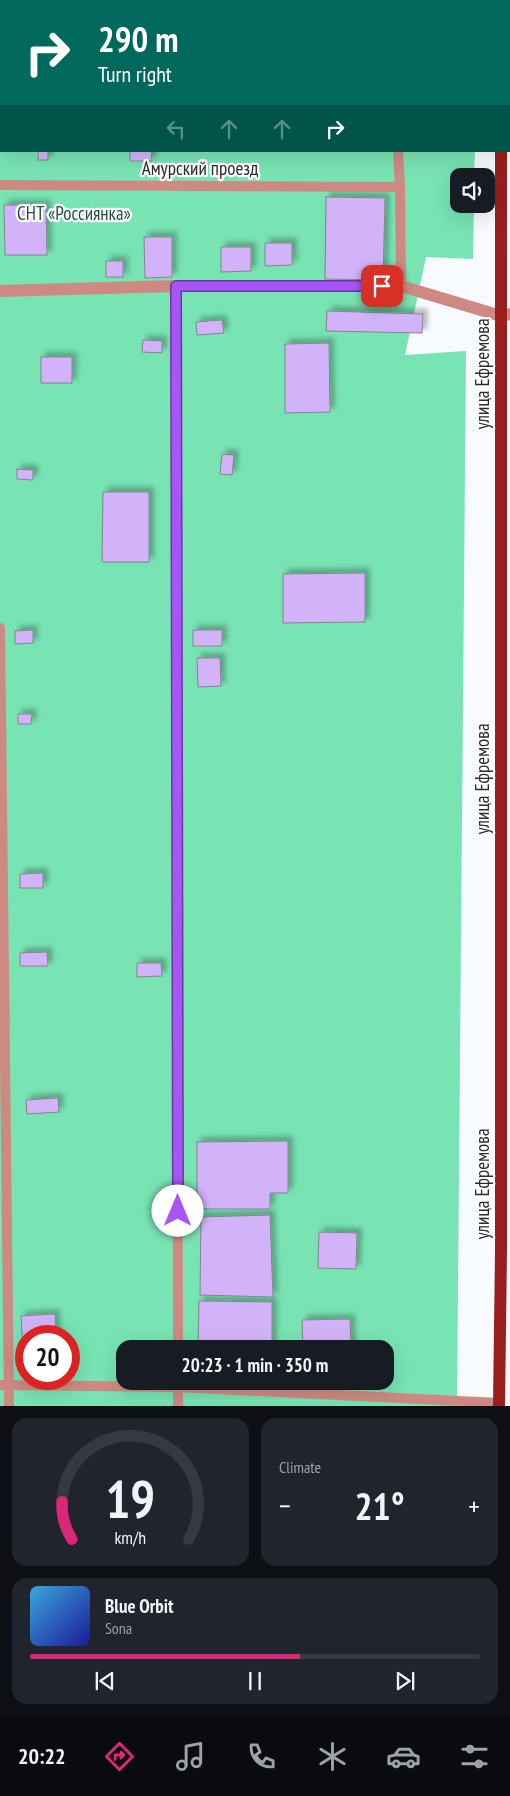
<!DOCTYPE html>
<html lang="en">
<head>
<meta charset="utf-8">
<style>
	body { margin:0; font-family:"PT Sans Narrow",sans-serif; background:#20242c; color:#f1f3f6; height:100vh; display:flex; flex-direction:column; font-size:19px; white-space:nowrap }
	* { box-sizing:border-box; margin:0 }
	p { font-size:16px; color:#9ea1a6 }
	.icon { flex:none; width:28px; height:28px; fill:none; stroke:currentColor; stroke-width:2; stroke-linecap:round; stroke-linejoin:round }
	.map { position:relative; height:1406px; overflow:hidden }
	.sheet { display:flex; flex-direction:column; gap:12px; padding:12px; background:#0d0f14; flex:1 }
	.sheet>* { flex:none }
	.top-card { position:absolute; left:0px; top:0px; width:510px; height:152px; box-shadow:0 5px 20px #0002; background:#00695c; color:#fff; overflow:hidden }
	.buttons { position:absolute; left:450px; top:168px; display:grid; gap:10px }
	.buttons a { display:grid; place-items:center; width:45px; height:45px; border-radius:10px; background:#171b24; box-shadow:0 5px 20px #0002; font-size:25px }
	.speed { position:absolute; left:15px; top:1325px; display:flex; gap:10px; font-size:25px; font-weight:700; text-align:center }
	.speed>* { display:grid; place-content:center; width:65px; height:65px; border-radius:50%; background:#171b24; box-shadow:0 5px 20px #0002; line-height:1 }
	.speed .limit { border:8px solid #d22; background:#fff; color:#111 }
	.pin { position:absolute; display:grid; place-items:center; width:42px; height:42px; color:#fff; margin:-21px; border-radius:10px; box-shadow:0 2px 8px #0006 }
	.me { position:absolute; width:55px; margin:-28px; rotate:0deg; stroke-linejoin:round; filter:drop-shadow(0 0 4px #0008) }
	.turn { display:flex; align-items:center; gap:18px; height:105px; padding:0 15px; font-size:22px }
	.turn .icon { width:65px; height:65px; stroke-width:2.5 }
	.turn b { display:block; font-size:35px; line-height:42px }
	.lanes { display:flex; align-items:center; height:48px; padding:0 15px; background:#0003; justify-content:center; gap:25px; direction:ltr }
	.lanes .off { opacity:.35 }
	.big { font-size:38px; font-weight:700; line-height:1.1 }
	.sheet .card { flex:1; display:flex; flex-direction:column; justify-content:center; gap:8px; min-width:0; padding:0 18px; border-radius:15px; background:#20242c }
	.sheet .dial { align-items:center; gap:0 }
	.dial svg { height:130px; overflow:visible; fill:none; stroke:#363941; stroke-width:7; stroke-linecap:round; text-anchor:middle }
	.dial text { fill:#f1f3f6; stroke:none }
	.song { display:flex; align-items:center; gap:15px }
	.cover { width:60px; height:60px; border-radius:8px; background:linear-gradient(135deg,hsl(200 70% 55%),hsl(240 70% 35%)) }
	.played { height:5px; border-radius:2px; background:linear-gradient(90deg,#db2777 60%,#363941 60%) }
	.keys { display:flex; justify-content:space-around; direction:ltr }
	.heat { display:flex; justify-content:space-between; align-items:center; font-size:28px; direction:ltr }
	.sheet .tiles { flex:1; display:grid; gap:12px; grid-template-columns:1fr 1fr }
	.card:last-child { grid-column:span 2 }
	.trip { position:absolute; left:116px; top:1340px; width:278px; height:50px; border-radius:15px; background:#171b24; box-shadow:0 5px 20px #0002; font-weight:700; line-height:50px; text-align:center }
	.tabs { display:flex; height:80px; justify-content:space-around; align-items:center; background:#090b0e; color:#9ea1a6 }
	.tabs .icon { width:35px; height:35px }
	.tabs .on { color:#db2777 }
	.tabs b { font-size:22px; color:#f1f3f6 }
	.map>svg:first-child { display:block }
	.green { fill:#78e3b3; fill-rule:evenodd }
	.building { fill:#d2b3f9; stroke:#87848b; filter:url(#shadow) }
	.lines { fill:none; stroke-linecap:round; stroke-linejoin:round }
	.lane { stroke:#ce8a82; stroke-width:10 }
	.street { stroke:#ce8a82; stroke-width:12 }
	.primary { stroke:#9a1e1d; stroke-width:12 }
	.route-casing { stroke:#6d37a1; stroke-width:12 }
	.route { stroke:#a855f7; stroke-width:9 }
	.labels { text-anchor:middle; dominant-baseline:central; stroke-width:4.5; stroke-linejoin:round; paint-order:stroke }
	.street-label { font-size:19px; fill:#2a2c2e; stroke:#fff }
	.park-label { font-size:19px; fill:#22513d; stroke:#fff }
</style>
</head>
<body>
<div class="map">
<svg width="510" height="1406" viewBox="0 0 510 1406">
	<defs>
		<filter id="shadow"><feDropShadow dx="4.5" dy="-4.5" stdDeviation="2.5" flood-color="#0004"/></filter>
	</defs>
	<rect width="100%" height="100%" fill="#f7fafe"/>
	<!-- green -->
	<path class="green" d="M 0,0 L 476,0 L 1,1 L 1,151 L 475,151 L 474,176 L 459,176 L 459,204 L 474,204 L 473,259 L 426,257 L 405,355 L 466,351 L 457,1406 L 0,1406 ZM 26,1336 L 69,1336 L 69,1379 L 26,1379 ZM 125,1349 L 385,1349 L 385,1381 L 125,1381 Z"/>
	<!-- building -->
	<g class="building">
		<rect x="38" y="151" width="10" height="9"/>
		<polygon points="130,151 151,151 152,161 130,161"/>
		<polygon points="326,197 385,198 383,280 325,279"/>
		<polygon points="4,205 46,205 47,255 5,255"/>
		<polygon points="144,237 172,237 172,277 145,278"/>
		<polygon points="265,243 292,243 292,265 265,266"/>
		<polygon points="221,247 251,247 251,271 221,272"/>
		<rect x="106" y="261" width="17" height="16"/>
		<polygon points="327,311 423,314 422,333 326,331"/>
		<polygon points="222,320 224,333 197,335 196,322"/>
		<polygon points="143,340 162,341 162,353 142,352"/>
		<polygon points="329,343 330,412 285,413 285,344"/>
		<rect x="41" y="357" width="31" height="26"/>
		<polygon points="222,454 234,455 232,475 220,474"/>
		<polygon points="17,469 33,470 33,480 17,479"/>
		<polygon points="103,492 149,492 149,562 102,562"/>
		<polygon points="365,573 365,622 283,623 283,574"/>
		<polygon points="33,630 33,643 15,644 15,631"/>
		<rect x="193" y="630" width="29" height="16"/>
		<polygon points="197,658 220,658 221,686 198,687"/>
		<polygon points="18,714 32,714 31,724 18,724"/>
		<polygon points="43,873 43,888 20,888 20,874"/>
		<polygon points="47,952 48,966 20,966 20,953"/>
		<polygon points="137,963 161,963 162,976 137,977"/>
		<polygon points="58,1098 59,1112 27,1114 26,1100"/>
		<polygon points="288,1141 288,1193 270,1193 270,1209 197,1209 197,1142"/>
		<polygon points="270,1215 273,1297 200,1295 201,1217"/>
		<polygon points="319,1232 357,1233 356,1269 318,1268"/>
		<polygon points="199,1301 272,1302 272,1349 198,1349"/>
		<polygon points="55,1314 56,1336 26,1336 26,1352 23,1352 21,1316"/>
		<polygon points="350,1319 351,1349 303,1349 302,1320"/>
	</g>
	<g class="lines">
		<!-- lane -->
		<g class="lane">
			<polyline points="390,0 390,1"/>
			<polyline points="398,151 400,187 401,286"/>
			<polyline points="0,185 400,187"/>
			<polyline points="176,286 178,1349"/>
			<polyline points="0,628 9,1406"/>
			<polyline points="178,1382 178,1406"/>
			<polyline points="0,1385 178,1387 499,1403"/>
		</g>
		<!-- street -->
		<polyline class="street" points="0,291 176,286 401,286 501,316 510,314"/>
		<!-- primary -->
		<g class="primary">
			<polyline points="501,0 501,1"/>
			<polyline points="499,1406 501,1251 501,151"/>
		</g>
	</g>
	<g class="lines">
		<!-- route casing -->
		<g class="route-casing">
			<polyline id="route" points="178,1211 176,286 382,286"/>
		</g>
		<!-- route -->
		<use href="#route" class="route"/>
	</g>
	<g class="labels">
		<!-- street labels -->
		<g class="street-label">
			<text x="200" y="168">Амурский проезд</text>
			<text transform="translate(482 374) rotate(-90)">улица Ефремова</text>
			<text transform="translate(482 779) rotate(-90)">улица Ефремова</text>
			<text transform="translate(482 1184) rotate(-90)">улица Ефремова</text>
		</g>
		<!-- park labels -->
		<g class="park-label">
			<text x="74" y="213">СНТ «Россиянка»</text>
		</g>
	</g>
</svg>
<div class="buttons">
<a><svg class="icon" aria-label="sound" viewBox="0 0 24 24"><path d="M4 9h4l5-4v14l-5-4H4zM17 9q2 3 0 6"/></svg></a>
</div>
<div class="speed"><div class="limit">20</div></div>
<div class="pin" style="left:382px;top:286px;background:#d93025"><svg class="icon" aria-label="arrive" viewBox="0 0 24 24"><path d="M6 21V4h12l-3 4 3 4H6"/></svg></div>
<svg class="me" style="left:178px;top:1211px" viewBox="-20 -20 40 40"><circle r="19" fill="#fff"/><path d="M0-13L10 11 0 6-10 11z" fill="#a855f7"/></svg>
<div class="trip">20:23 · 1 min · 350 m</div>
<div class="top-card">
<div class="turn"><svg class="icon" aria-label="right" viewBox="0 0 24 24"><path d="M7 20v-9h11M14 6l5 5-5 5"/></svg><div><b>290 m</b>Turn right</div></div>
<div class="lanes"><svg class="icon off" aria-label="left" viewBox="0 0 24 24"><path d="M17 20v-9H6M10 6l-5 5 5 5"/></svg><svg class="icon off" aria-label="ahead" viewBox="0 0 24 24"><path d="M12 20V5M6 11l6-6 6 6"/></svg><svg class="icon off" aria-label="ahead" viewBox="0 0 24 24"><path d="M12 20V5M6 11l6-6 6 6"/></svg><svg class="icon" aria-label="right" viewBox="0 0 24 24"><path d="M7 20v-9h11M14 6l5 5-5 5"/></svg></div>
</div>
</div>
<section class="sheet">
<div class="tiles">
<div class="card dial"><svg viewBox="0 0 100 80">
<path d="M14 69A42 42 0 1 1 86 69"/>
<path d="M14 69A42 42 0 0 1 8 46" stroke="#db2777"/>
<text x="50" y="56" font-size="32" font-weight="700">19</text>
<text x="50" y="72" font-size="11">km/h</text>
</svg></div>
<div class="card"><p>Climate</p>
<div class="heat"><a>−</a><b class="big">21°</b><a>+</a></div>
</div>
<div class="card">
<div class="song"><i class="cover"></i><div><b>Blue Orbit</b><p>Sona</p></div></div>
<div class="played"></div>
<div class="keys"><svg class="icon" aria-label="previous" viewBox="0 0 24 24"><path d="M18 5L8 12l10 7zM5 5v14"/></svg><svg class="icon" aria-label="pause" viewBox="0 0 24 24"><path d="M8 5v14M16 5v14"/></svg><svg class="icon" aria-label="next" viewBox="0 0 24 24"><path d="M6 5l10 7-10 7zM19 5v14"/></svg></div>
</div>
</div>
</section>
<nav class="tabs">
<b>20:22</b>
<svg class="icon on" aria-label="directions" viewBox="0 0 24 24"><path d="M12 3l9 9-9 9-9-9zM9 14v-3h6M13 9l2 2-2 2"/></svg>
<svg class="icon" aria-label="music" viewBox="0 0 24 24"><path d="M9 18V5l10-2v13"/><circle cx="6" cy="18" r="3"/><circle cx="16" cy="16" r="3"/></svg>
<svg class="icon" aria-label="phone" viewBox="0 0 24 24"><path d="M5 4h4l2 5-3 2q2 4 5 5l2-3 5 2v4C11 20 4 13 5 4z"/></svg>
<svg class="icon" aria-label="climate" viewBox="0 0 24 24"><path d="M12 3v18M4 7l16 10M4 17L20 7"/></svg>
<svg class="icon" aria-label="car" viewBox="0 0 24 24"><path d="M5 17H2v-5l4-1 3-4h7l3 4 3 1v5h-3M9 17h6M6 11h13"/><circle cx="7" cy="17" r="2"/><circle cx="17" cy="17" r="2"/></svg>
<svg class="icon" aria-label="filters" viewBox="0 0 24 24"><path d="M4 7h16M4 17h16"/><circle cx="9" cy="7" r="2"/><circle cx="15" cy="17" r="2"/></svg>
</nav>
</body>
</html>
